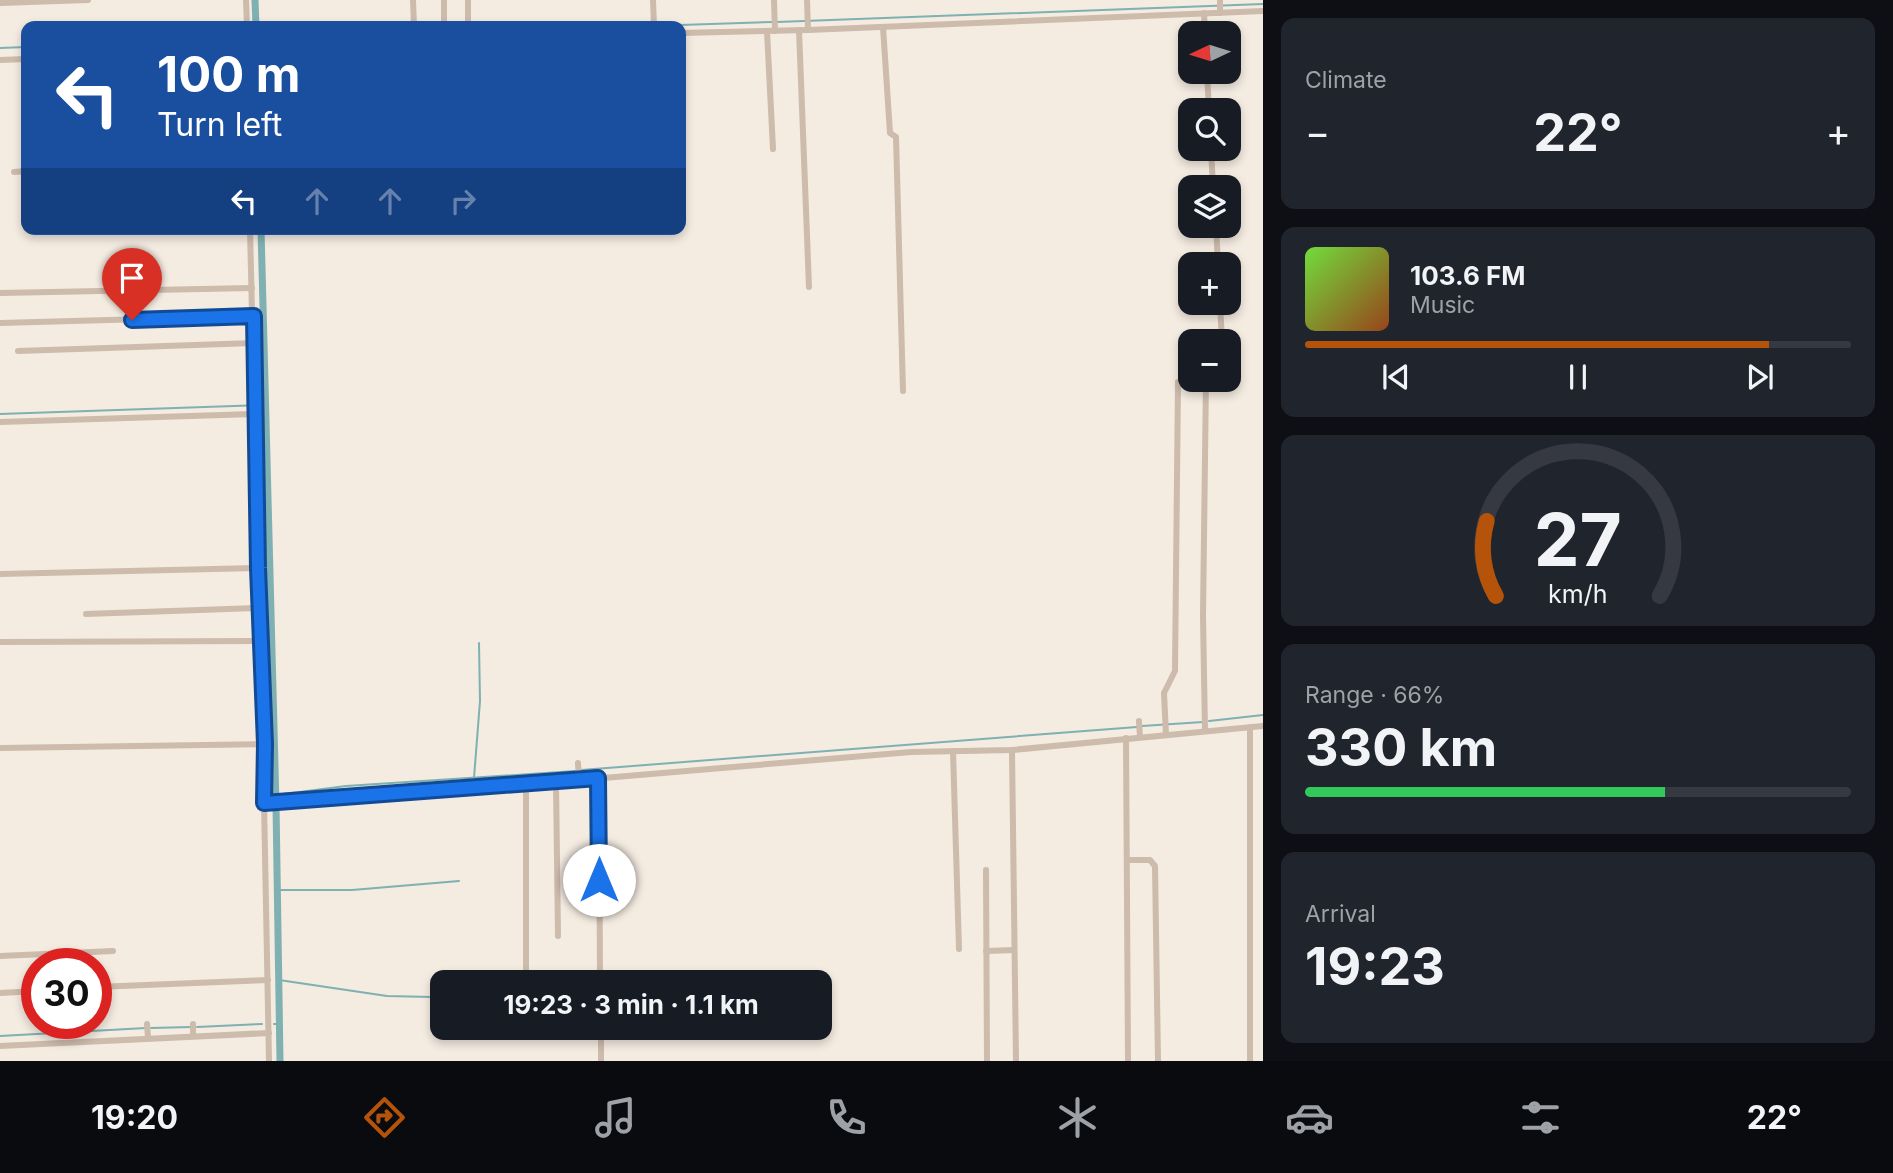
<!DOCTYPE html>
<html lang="en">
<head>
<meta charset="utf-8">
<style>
	body { margin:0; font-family:Inter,sans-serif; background:#20242c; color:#f1f3f6; height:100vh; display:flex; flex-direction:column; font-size:26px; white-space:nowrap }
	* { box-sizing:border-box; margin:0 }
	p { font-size:23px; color:#9ea1a6 }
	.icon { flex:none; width:38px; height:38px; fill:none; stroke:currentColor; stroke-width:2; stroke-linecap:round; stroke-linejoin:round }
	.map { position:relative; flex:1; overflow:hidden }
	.panel { display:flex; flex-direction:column; gap:18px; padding:18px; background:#0d0f14; width:630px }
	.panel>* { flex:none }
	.hud { position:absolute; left:21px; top:21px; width:665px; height:214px; border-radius:14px; box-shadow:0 4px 10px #0003; background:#1a4fa0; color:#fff; overflow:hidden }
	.needle { width:46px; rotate:266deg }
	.buttons { position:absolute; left:1178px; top:21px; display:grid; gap:14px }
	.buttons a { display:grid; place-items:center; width:63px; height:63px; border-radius:14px; background:#171b24; box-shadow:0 4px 10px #0003; font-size:35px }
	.speed { position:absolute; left:21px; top:948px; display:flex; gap:14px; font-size:35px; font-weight:700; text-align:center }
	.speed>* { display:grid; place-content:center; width:91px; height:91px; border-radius:50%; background:#171b24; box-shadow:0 4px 10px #0003; line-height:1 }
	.speed .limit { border:10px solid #d22; background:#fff; color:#111 }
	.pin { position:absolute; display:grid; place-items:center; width:60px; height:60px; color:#fff; margin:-72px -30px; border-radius:50% 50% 50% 0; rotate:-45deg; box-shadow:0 0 7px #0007 }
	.pin .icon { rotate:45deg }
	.me { position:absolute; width:77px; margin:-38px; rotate:0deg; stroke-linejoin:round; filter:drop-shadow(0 0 5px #0008) }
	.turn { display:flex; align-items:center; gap:24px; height:147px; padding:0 21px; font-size:32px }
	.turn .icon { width:91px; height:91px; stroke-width:2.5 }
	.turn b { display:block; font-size:49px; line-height:60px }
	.lanes { display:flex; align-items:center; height:66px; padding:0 21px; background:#0003; justify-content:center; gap:35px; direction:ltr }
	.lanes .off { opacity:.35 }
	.big { font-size:52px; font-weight:700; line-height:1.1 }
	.panel .tile { flex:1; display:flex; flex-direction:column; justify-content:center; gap:10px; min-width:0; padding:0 24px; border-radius:14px; background:#20242c }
	.panel .dial { align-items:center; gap:0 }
	.dial svg { height:182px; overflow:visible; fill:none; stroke:#363941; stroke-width:7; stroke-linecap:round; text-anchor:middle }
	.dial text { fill:#f1f3f6; stroke:none }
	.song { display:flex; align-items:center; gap:21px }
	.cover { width:84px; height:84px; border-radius:10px; background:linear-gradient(135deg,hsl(100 70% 55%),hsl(20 70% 35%)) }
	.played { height:7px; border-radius:4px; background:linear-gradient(90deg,#b45309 85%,#363941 85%) }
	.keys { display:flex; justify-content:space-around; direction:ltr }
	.heat { display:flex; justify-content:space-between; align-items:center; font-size:38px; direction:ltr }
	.charge { height:10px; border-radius:5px; background:linear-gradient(90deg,#34c759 66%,#363941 0) }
	.trip { position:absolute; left:430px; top:970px; width:402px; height:70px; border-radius:14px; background:#171b24; box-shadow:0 4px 10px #0003; font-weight:700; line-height:70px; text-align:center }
	.tabs { display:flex; height:112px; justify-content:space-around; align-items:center; background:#090b0e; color:#9ea1a6 }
	.tabs .icon { width:49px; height:49px }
	.tabs .selected { color:#b45309 }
	.tabs b { font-size:32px; color:#f1f3f6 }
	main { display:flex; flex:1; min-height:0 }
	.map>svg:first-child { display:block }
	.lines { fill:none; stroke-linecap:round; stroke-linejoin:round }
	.stream { stroke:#7fb0b2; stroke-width:2 }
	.canal { stroke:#7fb0b2; stroke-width:7 }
	.minor { stroke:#cdbbac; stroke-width:6 }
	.route-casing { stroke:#114b97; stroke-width:18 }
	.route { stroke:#1a73e8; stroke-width:12 }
</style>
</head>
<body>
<main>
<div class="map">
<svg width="1263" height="1061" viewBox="0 0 1263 1061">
	<rect width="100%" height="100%" fill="#f4ebe1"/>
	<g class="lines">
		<!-- stream -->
		<g class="stream">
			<polyline points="777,22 1263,4"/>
			<polyline points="650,26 772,22"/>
			<polyline points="0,48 26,47"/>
			<polyline points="0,414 264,405"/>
			<polyline points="1209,721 1263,715"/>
			<polyline points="1142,726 1203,722"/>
			<polyline points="581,770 1137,727"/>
			<polyline points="474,778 480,701 479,643"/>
			<polyline points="276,795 346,786 575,771"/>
			<polyline points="277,890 352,890 459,881"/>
			<polyline points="279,980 387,996 432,997"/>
			<polyline points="274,1024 279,1024"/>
			<polyline points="197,1027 262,1024"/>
			<polyline points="151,1028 191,1027"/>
			<polyline points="0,1036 146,1028"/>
		</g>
		<!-- canal -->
		<g class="canal">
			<polyline points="255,0 256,26"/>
			<polyline points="261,229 276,805 280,1061"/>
		</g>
		<!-- minor -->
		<g class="minor">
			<polyline points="246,0 247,26"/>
			<polyline points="413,0 414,26"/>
			<polyline points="653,0 654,26"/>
			<polyline points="774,0 775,31"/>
			<polyline points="807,0 808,30"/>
			<polyline points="1220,0 1220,13"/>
			<polyline points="0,3 88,0"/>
			<polyline points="1204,13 1205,33"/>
			<polyline points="442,26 444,22 444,0"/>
			<polyline points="464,26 468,22 468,0"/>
			<polyline points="883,27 890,133 896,137 903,391"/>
			<polyline points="799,30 809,287"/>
			<polyline points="767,31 773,149"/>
			<polyline points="681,33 808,30 1263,11"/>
			<polyline points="0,60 26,59"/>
			<polyline points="1207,72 1209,110"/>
			<polyline points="1211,149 1213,187"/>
			<polyline points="14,172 26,171"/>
			<polyline points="1216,226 1218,264"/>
			<polyline points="250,229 258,568 265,744 264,802 269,1061"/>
			<polyline points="0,293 252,288"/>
			<polyline points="1220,303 1222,341"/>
			<polyline points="0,323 254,316"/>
			<polyline points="18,351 254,343"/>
			<polyline points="0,422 254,414"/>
			<polyline points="0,574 258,568"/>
			<polyline points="86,614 259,608"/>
			<polyline points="0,642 261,641"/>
			<polyline points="1139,721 1140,737"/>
			<polyline points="1250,727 1250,1061"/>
			<polyline points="1205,731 1203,616 1206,380"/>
			<polyline points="1166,735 1164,693 1175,671 1178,382"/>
			<polyline points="1126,738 1128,1061"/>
			<polyline points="0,748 265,744"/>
			<polyline points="1012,750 1016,1061"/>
			<polyline points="953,751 959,949"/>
			<polyline points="578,763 579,780"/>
			<polyline points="599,778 600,982"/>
			<polyline points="556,782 558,936"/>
			<polyline points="264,802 556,782 911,752 1012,750 1263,726"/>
			<polyline points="1127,860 1150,860 1155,866 1158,1061"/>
			<polyline points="986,870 987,1061"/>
			<polyline points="986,951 1014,950"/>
			<polyline points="0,956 113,951"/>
			<polyline points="526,969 526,784"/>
			<polyline points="96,987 268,980"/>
			<polyline points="0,993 37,991"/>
			<polyline points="147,1024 148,1038"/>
			<polyline points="193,1024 193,1036"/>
			<polyline points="601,1027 601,1061"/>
			<polyline points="0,1046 269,1033"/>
		</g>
	</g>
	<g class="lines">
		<!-- route casing -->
		<g class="route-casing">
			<polyline id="route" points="132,320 254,316 258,568 265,744 264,803 598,778 599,880"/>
		</g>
		<!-- route -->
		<use href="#route" class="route"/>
	</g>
</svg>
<div class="buttons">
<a><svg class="needle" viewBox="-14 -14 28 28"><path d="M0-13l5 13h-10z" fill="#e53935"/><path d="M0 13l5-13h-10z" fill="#9ea1a6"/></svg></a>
<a><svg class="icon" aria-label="search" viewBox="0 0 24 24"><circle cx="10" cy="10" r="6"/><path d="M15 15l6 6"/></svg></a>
<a><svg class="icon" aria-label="layers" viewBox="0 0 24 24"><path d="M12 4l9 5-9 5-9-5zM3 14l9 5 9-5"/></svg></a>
<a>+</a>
<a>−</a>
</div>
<div class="speed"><div class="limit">30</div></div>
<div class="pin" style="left:132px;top:320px;background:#d93025"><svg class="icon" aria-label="arrive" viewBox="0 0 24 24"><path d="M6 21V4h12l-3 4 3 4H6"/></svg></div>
<svg class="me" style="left:599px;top:880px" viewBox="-20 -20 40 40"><circle r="19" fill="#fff"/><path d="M0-13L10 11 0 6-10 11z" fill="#1a73e8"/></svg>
<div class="trip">19:23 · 3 min · 1.1 km</div>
<div class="hud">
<div class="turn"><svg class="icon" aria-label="left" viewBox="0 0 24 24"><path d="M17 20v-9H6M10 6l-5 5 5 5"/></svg><div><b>100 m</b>Turn left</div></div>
<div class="lanes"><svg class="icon" aria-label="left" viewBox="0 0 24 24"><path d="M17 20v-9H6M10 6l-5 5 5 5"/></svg><svg class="icon off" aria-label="ahead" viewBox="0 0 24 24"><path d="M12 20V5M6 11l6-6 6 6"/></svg><svg class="icon off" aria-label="ahead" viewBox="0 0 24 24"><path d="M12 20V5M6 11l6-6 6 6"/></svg><svg class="icon off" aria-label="right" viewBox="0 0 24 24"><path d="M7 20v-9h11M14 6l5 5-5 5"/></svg></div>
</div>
</div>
<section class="panel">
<div class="tile"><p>Climate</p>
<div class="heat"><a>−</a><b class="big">22°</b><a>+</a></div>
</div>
<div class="tile">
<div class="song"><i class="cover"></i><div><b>103.6 FM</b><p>Music</p></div></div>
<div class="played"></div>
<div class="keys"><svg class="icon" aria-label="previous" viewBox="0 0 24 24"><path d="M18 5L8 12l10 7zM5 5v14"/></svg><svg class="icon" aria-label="pause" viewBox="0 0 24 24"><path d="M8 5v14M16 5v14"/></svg><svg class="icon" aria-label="next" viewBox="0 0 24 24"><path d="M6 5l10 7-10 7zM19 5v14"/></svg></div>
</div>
<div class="tile dial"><svg viewBox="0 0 100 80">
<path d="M14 69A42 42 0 1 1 86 69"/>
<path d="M14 69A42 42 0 0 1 10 36" stroke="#b45309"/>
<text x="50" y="56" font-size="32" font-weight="700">27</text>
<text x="50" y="72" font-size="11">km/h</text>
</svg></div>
<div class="tile"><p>Range · 66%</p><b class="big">330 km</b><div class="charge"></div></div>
<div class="tile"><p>Arrival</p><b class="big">19:23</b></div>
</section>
</main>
<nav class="tabs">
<b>19:20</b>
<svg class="icon selected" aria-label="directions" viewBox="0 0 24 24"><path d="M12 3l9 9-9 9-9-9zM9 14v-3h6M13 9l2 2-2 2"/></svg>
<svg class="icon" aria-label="music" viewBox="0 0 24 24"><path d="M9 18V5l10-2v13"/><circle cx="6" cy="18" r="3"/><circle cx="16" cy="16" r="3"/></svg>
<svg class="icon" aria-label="phone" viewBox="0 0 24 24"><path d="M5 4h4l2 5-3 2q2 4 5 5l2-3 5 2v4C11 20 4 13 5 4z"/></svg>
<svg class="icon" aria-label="climate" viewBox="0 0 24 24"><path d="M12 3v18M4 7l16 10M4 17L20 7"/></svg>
<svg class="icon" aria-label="car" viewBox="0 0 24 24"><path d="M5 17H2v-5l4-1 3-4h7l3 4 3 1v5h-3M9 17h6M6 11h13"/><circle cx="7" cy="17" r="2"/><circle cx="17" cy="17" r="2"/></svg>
<svg class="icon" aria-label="filters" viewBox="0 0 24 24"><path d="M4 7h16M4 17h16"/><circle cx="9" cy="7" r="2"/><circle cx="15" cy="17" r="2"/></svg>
<b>22°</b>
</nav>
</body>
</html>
